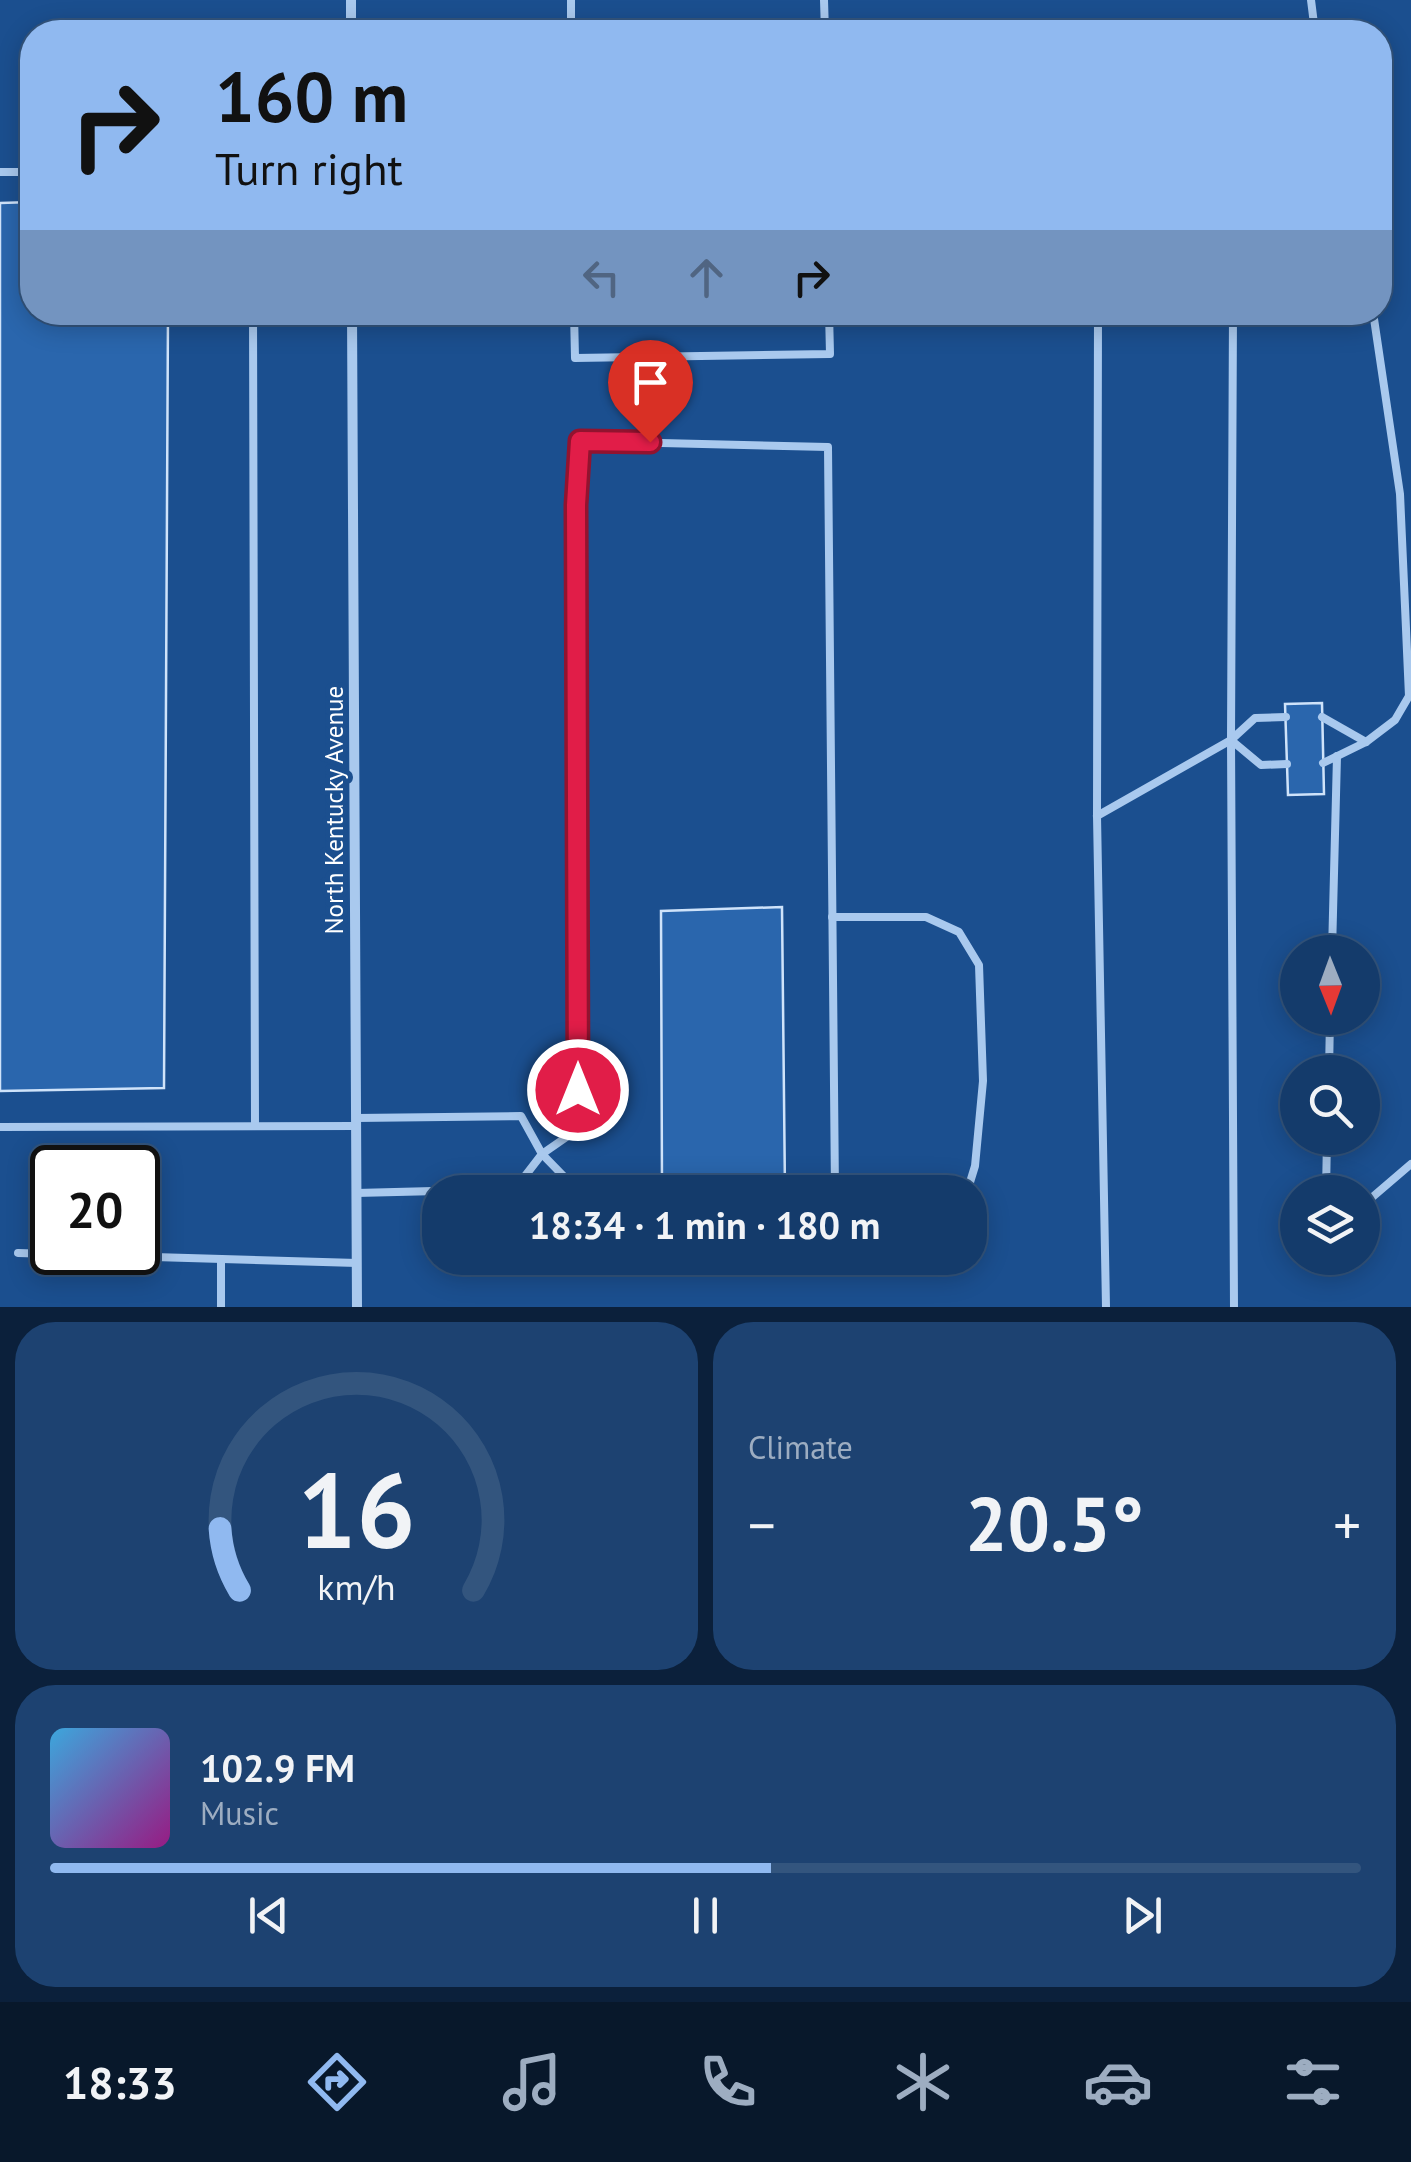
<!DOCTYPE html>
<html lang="en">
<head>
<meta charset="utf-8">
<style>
	body { margin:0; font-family:"PT Sans",sans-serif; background:#1d4271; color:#f1f3f6; height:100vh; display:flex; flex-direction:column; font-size:38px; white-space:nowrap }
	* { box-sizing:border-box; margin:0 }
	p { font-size:32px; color:#9dadc1 }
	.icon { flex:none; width:55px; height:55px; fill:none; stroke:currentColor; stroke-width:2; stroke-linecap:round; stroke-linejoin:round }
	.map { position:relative; height:1307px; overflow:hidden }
	.details { display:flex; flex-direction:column; gap:15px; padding:15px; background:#0b203b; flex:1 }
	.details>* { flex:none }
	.hud { position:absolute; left:20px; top:20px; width:1372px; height:305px; border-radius:40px; box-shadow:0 5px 25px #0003,0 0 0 2px #33557e; background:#90b9f0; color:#111; overflow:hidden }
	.needle { width:65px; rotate:179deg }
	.fabs { position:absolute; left:1280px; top:935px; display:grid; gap:20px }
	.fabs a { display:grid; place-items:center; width:100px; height:100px; border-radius:50%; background:#143b6b; box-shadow:0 5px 25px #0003,0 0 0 2px #33557e; font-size:50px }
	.speed { position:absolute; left:30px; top:1145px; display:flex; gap:20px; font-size:50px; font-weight:700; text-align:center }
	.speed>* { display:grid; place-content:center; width:130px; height:130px; border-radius:50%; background:#143b6b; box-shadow:0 5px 25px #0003,0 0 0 2px #33557e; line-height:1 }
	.speed .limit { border:5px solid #111; border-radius:15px; background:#fff; color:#111 }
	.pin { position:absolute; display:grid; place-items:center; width:85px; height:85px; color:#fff; margin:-102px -42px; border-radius:50% 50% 50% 0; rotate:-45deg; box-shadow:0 0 10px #0007 }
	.pin .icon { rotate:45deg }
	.me { position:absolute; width:110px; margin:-55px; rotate:0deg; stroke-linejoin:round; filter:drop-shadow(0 0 8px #0008) }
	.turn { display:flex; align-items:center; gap:35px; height:210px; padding:0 30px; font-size:45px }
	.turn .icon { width:130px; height:130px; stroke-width:2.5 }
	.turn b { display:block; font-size:70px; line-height:85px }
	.lanes { display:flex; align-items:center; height:95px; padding:0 30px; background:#0003; justify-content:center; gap:50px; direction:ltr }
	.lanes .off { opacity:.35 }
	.big { font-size:75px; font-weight:700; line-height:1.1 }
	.details .widget { flex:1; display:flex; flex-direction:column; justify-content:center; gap:15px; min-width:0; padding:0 35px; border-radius:40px; background:#1d4271 }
	.details .dial { align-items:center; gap:0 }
	.dial svg { height:260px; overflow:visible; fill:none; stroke:#33557e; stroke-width:7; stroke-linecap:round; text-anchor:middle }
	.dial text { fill:#f1f3f6; stroke:none }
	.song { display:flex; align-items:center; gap:30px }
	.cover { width:120px; height:120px; border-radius:15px; background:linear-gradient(135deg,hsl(200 70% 55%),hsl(310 70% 35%)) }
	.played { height:10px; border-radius:5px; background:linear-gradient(90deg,#90b9f0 55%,#33557e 55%) }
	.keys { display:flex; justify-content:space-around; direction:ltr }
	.heat { display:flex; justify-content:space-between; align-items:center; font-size:55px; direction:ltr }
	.details .tiles { flex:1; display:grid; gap:15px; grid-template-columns:1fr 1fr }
	.widget:last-child { grid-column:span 2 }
	.trip { position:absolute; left:422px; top:1175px; width:565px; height:100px; border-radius:40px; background:#143b6b; box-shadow:0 5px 25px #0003,0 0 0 2px #33557e; font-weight:700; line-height:100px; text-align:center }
	.tab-bar { display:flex; height:160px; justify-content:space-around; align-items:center; background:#08182b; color:#9dadc1 }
	.tab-bar .icon { width:70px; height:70px }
	.tab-bar .current { color:#90b9f0 }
	.tab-bar b { font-size:45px; color:#f1f3f6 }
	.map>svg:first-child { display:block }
	.building { fill:#2a66ad; stroke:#cfe3fa; stroke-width:2.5 }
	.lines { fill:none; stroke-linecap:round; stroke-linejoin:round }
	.service { stroke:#a9c9ee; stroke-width:8 }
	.minor { stroke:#a9c9ee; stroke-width:10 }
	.route-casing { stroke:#92132f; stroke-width:25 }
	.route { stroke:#e11d48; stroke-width:18 }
	.labels { text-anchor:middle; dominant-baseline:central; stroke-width:10; stroke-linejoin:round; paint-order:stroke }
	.street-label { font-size:25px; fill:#fff; stroke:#1b4f8f }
</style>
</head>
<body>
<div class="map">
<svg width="1411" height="1307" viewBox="0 0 1411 1307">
	<rect width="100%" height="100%" fill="#1b4f8f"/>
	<!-- building -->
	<g class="building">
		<polygon points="32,202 32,312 168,312 164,1088 0,1091 0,203"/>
		<polygon points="1322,703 1324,794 1288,795 1285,704"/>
		<polygon points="782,907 785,1192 662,1190 661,911"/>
	</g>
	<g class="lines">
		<!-- service -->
		<g class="service">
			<polyline points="571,0 571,32"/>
			<polyline points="824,0 825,32"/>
			<polyline points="1311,0 1315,32"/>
			<polyline points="0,172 32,172"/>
			<polyline points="253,312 255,1126"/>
			<polyline points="574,312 575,358 830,354 829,312"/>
			<polyline points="1098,312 1097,816 1106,1307"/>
			<polyline points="1233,312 1231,740 1234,1307"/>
			<polyline points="1322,717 1366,742"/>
			<polyline points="1231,740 1261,765 1287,764"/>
			<polyline points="1323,763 1366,742 1395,720 1409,696 1400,494 1373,312"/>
			<polyline points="1097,816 1231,740 1255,718 1286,717"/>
			<polyline points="832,917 926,917 959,932 979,965 983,1081 975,1166 967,1192"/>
			<polyline points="1332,952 1337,756"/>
			<polyline points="1329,1072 1330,1018"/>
			<polyline points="356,1118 521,1116 542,1154 515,1189 356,1193"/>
			<polyline points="0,1127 356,1126"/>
			<polyline points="579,1192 542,1154 578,1129 577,505 579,441 828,447 835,1192"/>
			<polyline points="1326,1192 1327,1138"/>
			<polyline points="1362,1206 1411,1164"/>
			<polyline points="18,1253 357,1263"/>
			<polyline points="221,1259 221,1307"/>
		</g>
		<!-- minor -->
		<g class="minor">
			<polyline points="351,0 351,32"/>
			<polyline points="352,312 357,1307"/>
		</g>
	</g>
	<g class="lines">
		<!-- route casing -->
		<g class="route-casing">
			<polyline id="route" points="578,1090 576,505 580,441 650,442"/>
		</g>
		<!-- route -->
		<use href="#route" class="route"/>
	</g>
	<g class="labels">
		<!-- street labels -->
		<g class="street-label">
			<text transform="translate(334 810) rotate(-90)">North Kentucky Avenue</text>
		</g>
	</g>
</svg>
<div class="fabs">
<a><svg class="needle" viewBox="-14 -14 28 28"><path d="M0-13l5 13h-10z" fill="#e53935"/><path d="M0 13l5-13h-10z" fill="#9dadc1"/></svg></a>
<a><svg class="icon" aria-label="search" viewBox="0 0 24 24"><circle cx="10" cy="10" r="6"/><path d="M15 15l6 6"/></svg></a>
<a><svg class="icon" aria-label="layers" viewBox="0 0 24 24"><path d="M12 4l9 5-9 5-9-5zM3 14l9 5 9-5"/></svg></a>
</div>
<div class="speed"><div class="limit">20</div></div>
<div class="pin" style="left:650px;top:442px;background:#d93025"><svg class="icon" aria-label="arrive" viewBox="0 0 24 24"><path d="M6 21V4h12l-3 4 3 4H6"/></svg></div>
<svg class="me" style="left:578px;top:1090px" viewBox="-20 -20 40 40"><circle r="17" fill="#e11d48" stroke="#fff" stroke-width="3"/><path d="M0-11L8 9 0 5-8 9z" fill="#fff"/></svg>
<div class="trip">18:34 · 1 min · 180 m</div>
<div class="hud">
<div class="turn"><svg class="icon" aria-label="right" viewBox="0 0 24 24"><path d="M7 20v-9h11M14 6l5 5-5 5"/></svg><div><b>160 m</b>Turn right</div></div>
<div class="lanes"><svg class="icon off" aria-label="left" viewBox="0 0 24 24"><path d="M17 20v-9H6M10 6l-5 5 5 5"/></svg><svg class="icon off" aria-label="ahead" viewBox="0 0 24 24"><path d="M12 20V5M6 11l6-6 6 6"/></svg><svg class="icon" aria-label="right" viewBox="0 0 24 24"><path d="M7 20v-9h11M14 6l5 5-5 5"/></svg></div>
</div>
</div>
<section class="details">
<div class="tiles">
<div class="widget dial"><svg viewBox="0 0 100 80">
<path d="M14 69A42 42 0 1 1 86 69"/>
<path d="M14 69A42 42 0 0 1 8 50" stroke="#90b9f0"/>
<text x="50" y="56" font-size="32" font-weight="700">16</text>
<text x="50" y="72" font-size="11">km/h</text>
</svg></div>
<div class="widget"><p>Climate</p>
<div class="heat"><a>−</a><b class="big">20.5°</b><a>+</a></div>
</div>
<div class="widget">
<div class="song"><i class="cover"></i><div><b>102.9 FM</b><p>Music</p></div></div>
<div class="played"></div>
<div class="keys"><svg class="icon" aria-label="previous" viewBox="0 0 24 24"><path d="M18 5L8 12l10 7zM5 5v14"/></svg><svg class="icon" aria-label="pause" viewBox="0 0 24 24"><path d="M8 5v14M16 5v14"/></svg><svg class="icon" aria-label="next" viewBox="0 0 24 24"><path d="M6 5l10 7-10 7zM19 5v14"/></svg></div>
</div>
</div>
</section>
<nav class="tab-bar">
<b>18:33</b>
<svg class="icon current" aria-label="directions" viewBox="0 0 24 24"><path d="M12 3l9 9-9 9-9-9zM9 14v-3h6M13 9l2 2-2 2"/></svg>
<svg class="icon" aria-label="music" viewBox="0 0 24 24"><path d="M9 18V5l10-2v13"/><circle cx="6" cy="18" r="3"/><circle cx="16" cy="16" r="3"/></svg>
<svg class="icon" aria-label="phone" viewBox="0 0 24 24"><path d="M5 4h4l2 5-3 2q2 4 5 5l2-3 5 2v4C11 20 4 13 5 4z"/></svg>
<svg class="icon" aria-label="climate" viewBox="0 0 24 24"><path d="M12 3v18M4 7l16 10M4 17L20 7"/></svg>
<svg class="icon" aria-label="car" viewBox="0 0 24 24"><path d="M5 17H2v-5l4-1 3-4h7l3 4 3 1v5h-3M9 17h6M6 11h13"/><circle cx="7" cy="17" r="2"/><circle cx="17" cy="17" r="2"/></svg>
<svg class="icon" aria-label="filters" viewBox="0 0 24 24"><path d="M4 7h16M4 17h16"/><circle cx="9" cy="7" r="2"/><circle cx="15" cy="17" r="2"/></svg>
</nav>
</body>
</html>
